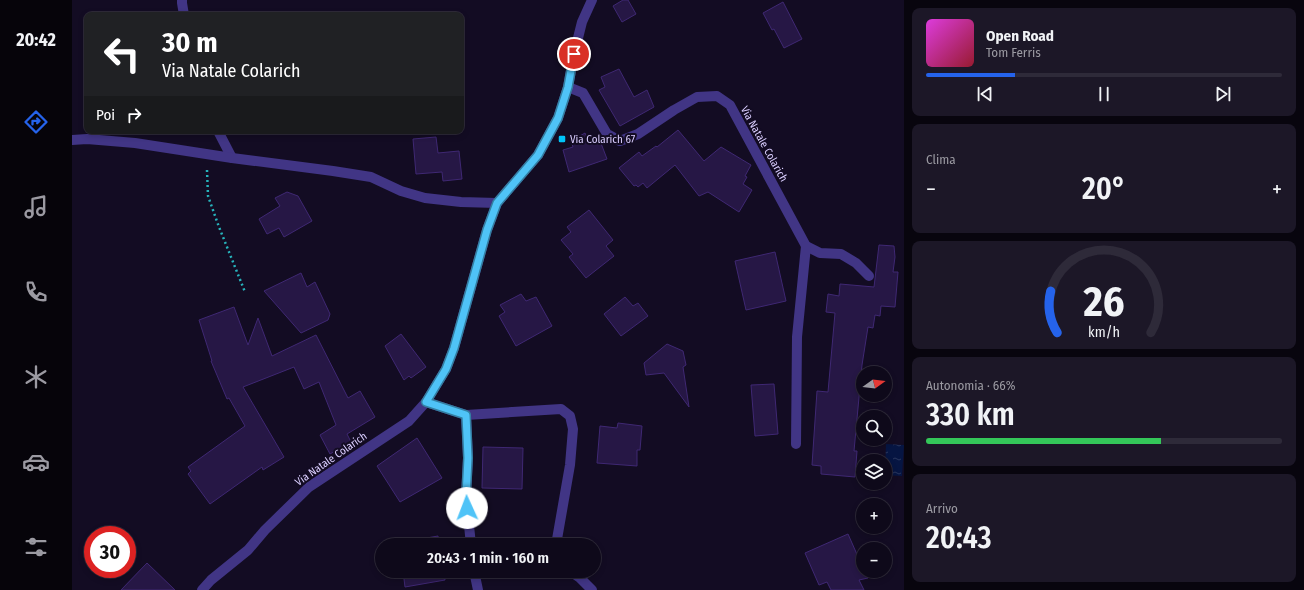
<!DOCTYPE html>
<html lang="it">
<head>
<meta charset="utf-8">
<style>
	body { margin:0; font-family:"Fira Sans Condensed",sans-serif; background:#1c1727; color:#f1f3f6; height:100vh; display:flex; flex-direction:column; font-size:15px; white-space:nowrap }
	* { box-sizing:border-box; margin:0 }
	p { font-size:13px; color:#9b9aa2 }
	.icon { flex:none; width:22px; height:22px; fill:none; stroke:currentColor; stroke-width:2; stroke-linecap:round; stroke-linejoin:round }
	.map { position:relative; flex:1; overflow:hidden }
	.sheet { display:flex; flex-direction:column; gap:8px; padding:8px; background:#08050e; width:400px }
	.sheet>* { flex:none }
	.banner { position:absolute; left:12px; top:12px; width:380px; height:122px; border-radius:8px; box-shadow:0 2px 6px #0003,0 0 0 1px #2e2a39; background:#202124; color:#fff; overflow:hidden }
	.needle { width:26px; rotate:75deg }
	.controls { position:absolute; left:784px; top:366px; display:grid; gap:8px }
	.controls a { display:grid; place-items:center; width:36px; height:36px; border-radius:50%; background:#0e091a; box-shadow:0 2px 6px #0003,0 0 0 1px #2e2a39; font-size:20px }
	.speed { position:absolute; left:12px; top:526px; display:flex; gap:8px; font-size:20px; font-weight:700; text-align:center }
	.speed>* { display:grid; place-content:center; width:52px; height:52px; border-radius:50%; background:#0e091a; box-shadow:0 2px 6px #0003,0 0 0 1px #2e2a39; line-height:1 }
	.speed .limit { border:6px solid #d22; background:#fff; color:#111 }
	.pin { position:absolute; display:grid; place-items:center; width:34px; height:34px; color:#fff; margin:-17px; border:2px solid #fff; border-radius:50%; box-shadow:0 1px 4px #0007 }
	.me { position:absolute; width:44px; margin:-22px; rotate:358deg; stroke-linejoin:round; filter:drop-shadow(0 0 3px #0008) }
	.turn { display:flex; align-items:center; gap:14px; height:84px; padding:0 12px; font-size:18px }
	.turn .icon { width:52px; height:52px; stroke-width:2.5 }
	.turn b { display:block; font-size:28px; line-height:34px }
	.then { display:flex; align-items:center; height:38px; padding:0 12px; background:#0003; gap:8px; font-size:15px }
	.big { font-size:30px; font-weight:600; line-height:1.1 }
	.sheet .card { flex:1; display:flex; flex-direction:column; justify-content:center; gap:6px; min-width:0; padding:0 14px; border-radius:8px; background:#1c1727 }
	.sheet .dial { align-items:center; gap:0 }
	.dial svg { height:104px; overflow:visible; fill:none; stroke:#2e2a39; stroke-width:7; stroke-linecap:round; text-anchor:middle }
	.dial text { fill:#f1f3f6; stroke:none }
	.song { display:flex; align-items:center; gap:12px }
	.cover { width:48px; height:48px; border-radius:6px; background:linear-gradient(135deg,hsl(300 70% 55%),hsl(350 70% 35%)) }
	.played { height:4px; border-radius:2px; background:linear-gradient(90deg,#2563eb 25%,#2e2a39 25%) }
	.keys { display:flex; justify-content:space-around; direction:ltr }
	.heat { display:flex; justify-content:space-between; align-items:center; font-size:22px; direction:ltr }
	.charge { height:6px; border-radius:3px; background:linear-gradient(90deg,#34c759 66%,#2e2a39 0) }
	.trip { position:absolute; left:303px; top:538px; width:226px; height:40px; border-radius:20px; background:#0e091a; box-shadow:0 2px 6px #0003,0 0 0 1px #2e2a39; font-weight:600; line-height:40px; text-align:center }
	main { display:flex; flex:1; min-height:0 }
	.tab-bar { display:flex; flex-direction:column; width:72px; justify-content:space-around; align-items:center; background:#06040a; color:#9b9aa2 }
	.tab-bar .icon { width:28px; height:28px }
	.tab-bar .current { color:#2563eb }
	.tab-bar b { font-size:18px; color:#f1f3f6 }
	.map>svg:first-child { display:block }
	.water { fill:url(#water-ripples) }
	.building { fill:#261745; stroke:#3f2873 }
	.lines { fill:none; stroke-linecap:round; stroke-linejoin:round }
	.path { stroke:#27b3bb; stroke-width:2.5; stroke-dasharray:2 3; stroke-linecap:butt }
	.street { stroke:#413585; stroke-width:10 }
	.route-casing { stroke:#337fa1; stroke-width:10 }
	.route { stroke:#4fc3f7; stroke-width:7 }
	.poi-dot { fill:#00c4f9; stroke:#130c23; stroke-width:1.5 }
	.labels { text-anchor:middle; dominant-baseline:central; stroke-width:4; stroke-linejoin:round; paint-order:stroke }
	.poi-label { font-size:11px; fill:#daceff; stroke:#130c23; text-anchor:start }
	.street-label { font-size:11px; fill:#daceff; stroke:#130c23 }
</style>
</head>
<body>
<main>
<nav class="tab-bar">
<b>20:42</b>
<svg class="icon current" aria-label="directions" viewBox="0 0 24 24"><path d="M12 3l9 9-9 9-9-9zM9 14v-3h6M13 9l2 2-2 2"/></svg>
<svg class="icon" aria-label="music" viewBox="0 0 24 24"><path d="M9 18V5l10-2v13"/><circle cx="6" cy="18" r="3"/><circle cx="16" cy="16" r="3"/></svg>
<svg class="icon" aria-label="phone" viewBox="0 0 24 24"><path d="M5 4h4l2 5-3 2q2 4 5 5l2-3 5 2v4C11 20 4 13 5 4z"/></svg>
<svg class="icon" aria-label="climate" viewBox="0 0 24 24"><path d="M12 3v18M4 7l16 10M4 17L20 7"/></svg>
<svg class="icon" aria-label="car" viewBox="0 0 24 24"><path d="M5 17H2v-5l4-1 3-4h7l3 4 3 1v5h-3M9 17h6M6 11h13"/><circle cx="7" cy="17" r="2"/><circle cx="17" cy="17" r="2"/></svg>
<svg class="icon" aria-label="filters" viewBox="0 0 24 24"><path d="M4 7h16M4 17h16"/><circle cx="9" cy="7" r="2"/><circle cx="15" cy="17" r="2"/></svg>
</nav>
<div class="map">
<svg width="832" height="590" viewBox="0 0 832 590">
	<defs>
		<pattern id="water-ripples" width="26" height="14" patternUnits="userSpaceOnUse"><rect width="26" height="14" fill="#061542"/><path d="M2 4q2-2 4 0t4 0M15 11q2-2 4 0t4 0" fill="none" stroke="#2a365e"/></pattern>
	</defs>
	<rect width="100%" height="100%" fill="#130c23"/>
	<!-- water -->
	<polygon class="water" points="814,444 832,445 830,476 813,475"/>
	<!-- building -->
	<g class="building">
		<polygon points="551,0 556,0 564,14 550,22 541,6"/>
		<polygon points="711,2 730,39 712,48 702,29 700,30 691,13"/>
		<polygon points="547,69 562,97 575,90 582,107 548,126 527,90 533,87 529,77"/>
		<polygon points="606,130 632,161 649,147 679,165 673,176 675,177 671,184 680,190 667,212 636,192 627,196 603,165 575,188 571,183 566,187 564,185 562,186 547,168 567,152 570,156 584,146 585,147"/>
		<polygon points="513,133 517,142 527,138 535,159 497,172 491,150 501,147 499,141"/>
		<polygon points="364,137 366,153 387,151 390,179 371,181 370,172 344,174 341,139"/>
		<polygon points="215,192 226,196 240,221 212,237 207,228 195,234 187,219 208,206 203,198"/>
		<polygon points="517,210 541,240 534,246 542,256 514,278 497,257 501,254 489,240 499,232 495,227"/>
		<polygon points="807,245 822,246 823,257 821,272 826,272 823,307 809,306 808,316 803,315 801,328 796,327 790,365 782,451 785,451 783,477 749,474 749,466 740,465 745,391 756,392 763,313 754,312 756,294 767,296 768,284 802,287"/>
		<polygon points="703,252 714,301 674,310 663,261"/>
		<polygon points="229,273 235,287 243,282 258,314 256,320 229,333 192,291"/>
		<polygon points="449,294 454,301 464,297 480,326 444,346 427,316 433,312 428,305"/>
		<polygon points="553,297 561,306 566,303 576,316 549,336 532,314"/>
		<polygon points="162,307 176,345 186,318 200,356 244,335 276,398 288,391 303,417 275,434 279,442 258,454 248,435 264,425 247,382 232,389 222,367 171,387 212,457 191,470 190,467 138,504 116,474 119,471 116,467 173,426 157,398 155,399 139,361 140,361 127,320"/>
		<polygon points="329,334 354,367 339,378 337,376 332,380 313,346"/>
		<polygon points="595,344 611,351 614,365 611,367 617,407 592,373 574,375 572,363"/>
		<polygon points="702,384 706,434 683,436 679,385"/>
		<polygon points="546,423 570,426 568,450 565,450 565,466 525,463 528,426 545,428"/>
		<polygon points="345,438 370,478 328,502 305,466"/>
		<polygon points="411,447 451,448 450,489 410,488"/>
		<polygon points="776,534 791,568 791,571 792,571 796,578 787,580 792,590 759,590 755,582 747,585 733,553"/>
		<polygon points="366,536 367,545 327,545 326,543"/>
		<polygon points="75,563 103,590 49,590"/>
		<polygon points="331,571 372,571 373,580 333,587"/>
	</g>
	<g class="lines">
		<!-- path -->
		<polyline class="path" points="135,170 136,196 147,227 173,292"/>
		<!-- street -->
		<g class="street">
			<polyline points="110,0 110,3 112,15"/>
			<polyline points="496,87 511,93 535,134 548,141 566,134 602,110 625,97 645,96 658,105 734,246 748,253 769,254 784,263 797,276"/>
			<polyline points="146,131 160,158"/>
			<polyline points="0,140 15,139 63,143 160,158 261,171 299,177 329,191 353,198 389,202 425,203"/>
			<polyline points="354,402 394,415 489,409 498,416 501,429 498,465 484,545"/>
			<polyline points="394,415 396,458 394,496 399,545"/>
			<polyline points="724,444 725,337 734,246"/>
			<polyline points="402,571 406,590"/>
			<polyline points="498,571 508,578 520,590"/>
			<polyline points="130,590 139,580 176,550 193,530 237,487 337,421 354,402 374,369 382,348 415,230 425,203 466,155 486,118 496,87 502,54 510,22 520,0"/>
		</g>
	</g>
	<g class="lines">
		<!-- route casing -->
		<g class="route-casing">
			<polyline id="route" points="395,508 394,496 396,458 394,415 354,402 374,369 382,348 415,230 425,203 466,155 486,118 496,87 502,54"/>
		</g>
		<!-- route -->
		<use href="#route" class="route"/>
	</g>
	<!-- markers -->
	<rect class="poi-dot" x="486" y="135" width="8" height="8" rx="2"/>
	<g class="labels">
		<!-- poi labels -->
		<g class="poi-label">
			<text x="498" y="139">Via Colarich 67</text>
		</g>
		<!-- street labels -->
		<g class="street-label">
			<text transform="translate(692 144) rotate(61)">Via Natale Colarich</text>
			<text transform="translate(259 459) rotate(-35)">Via Natale Colarich</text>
		</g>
	</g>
</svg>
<div class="controls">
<a><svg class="needle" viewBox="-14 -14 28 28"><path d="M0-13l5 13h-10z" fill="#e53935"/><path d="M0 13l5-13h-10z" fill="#9b9aa2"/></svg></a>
<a><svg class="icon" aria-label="search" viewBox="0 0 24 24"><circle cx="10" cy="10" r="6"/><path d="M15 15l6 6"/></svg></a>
<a><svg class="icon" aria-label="layers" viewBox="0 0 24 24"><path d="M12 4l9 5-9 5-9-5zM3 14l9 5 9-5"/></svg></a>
<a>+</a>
<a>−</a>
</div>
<div class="speed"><div class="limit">30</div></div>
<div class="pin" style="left:502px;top:54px;background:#d93025"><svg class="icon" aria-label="arrive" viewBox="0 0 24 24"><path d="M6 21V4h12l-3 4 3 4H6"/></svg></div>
<svg class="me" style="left:395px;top:508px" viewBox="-20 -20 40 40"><circle r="19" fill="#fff"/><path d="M0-13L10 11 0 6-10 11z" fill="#4fc3f7"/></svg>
<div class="trip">20:43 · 1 min · 160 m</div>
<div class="banner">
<div class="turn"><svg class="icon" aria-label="left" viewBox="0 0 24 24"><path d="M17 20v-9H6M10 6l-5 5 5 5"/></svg><div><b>30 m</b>Via Natale Colarich</div></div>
<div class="then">Poi<svg class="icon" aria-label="right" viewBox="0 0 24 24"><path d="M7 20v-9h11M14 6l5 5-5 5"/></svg></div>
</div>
</div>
<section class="sheet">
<div class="card">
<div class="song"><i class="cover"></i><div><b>Open Road</b><p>Tom Ferris</p></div></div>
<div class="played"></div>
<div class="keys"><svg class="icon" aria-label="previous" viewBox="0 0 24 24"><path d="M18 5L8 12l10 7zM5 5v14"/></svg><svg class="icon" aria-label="pause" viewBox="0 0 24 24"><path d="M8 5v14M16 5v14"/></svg><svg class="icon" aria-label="next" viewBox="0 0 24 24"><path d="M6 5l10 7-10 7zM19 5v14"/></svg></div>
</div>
<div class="card"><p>Clima</p>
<div class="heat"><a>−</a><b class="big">20°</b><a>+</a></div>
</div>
<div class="card dial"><svg viewBox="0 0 100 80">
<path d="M14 69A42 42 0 1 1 86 69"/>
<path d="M14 69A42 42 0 0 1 9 37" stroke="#2563eb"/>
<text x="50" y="56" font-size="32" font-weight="700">26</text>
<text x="50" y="72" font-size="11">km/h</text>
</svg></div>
<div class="card"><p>Autonomia · 66%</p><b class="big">330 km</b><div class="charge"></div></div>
<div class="card"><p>Arrivo</p><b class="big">20:43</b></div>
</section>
</main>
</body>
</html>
